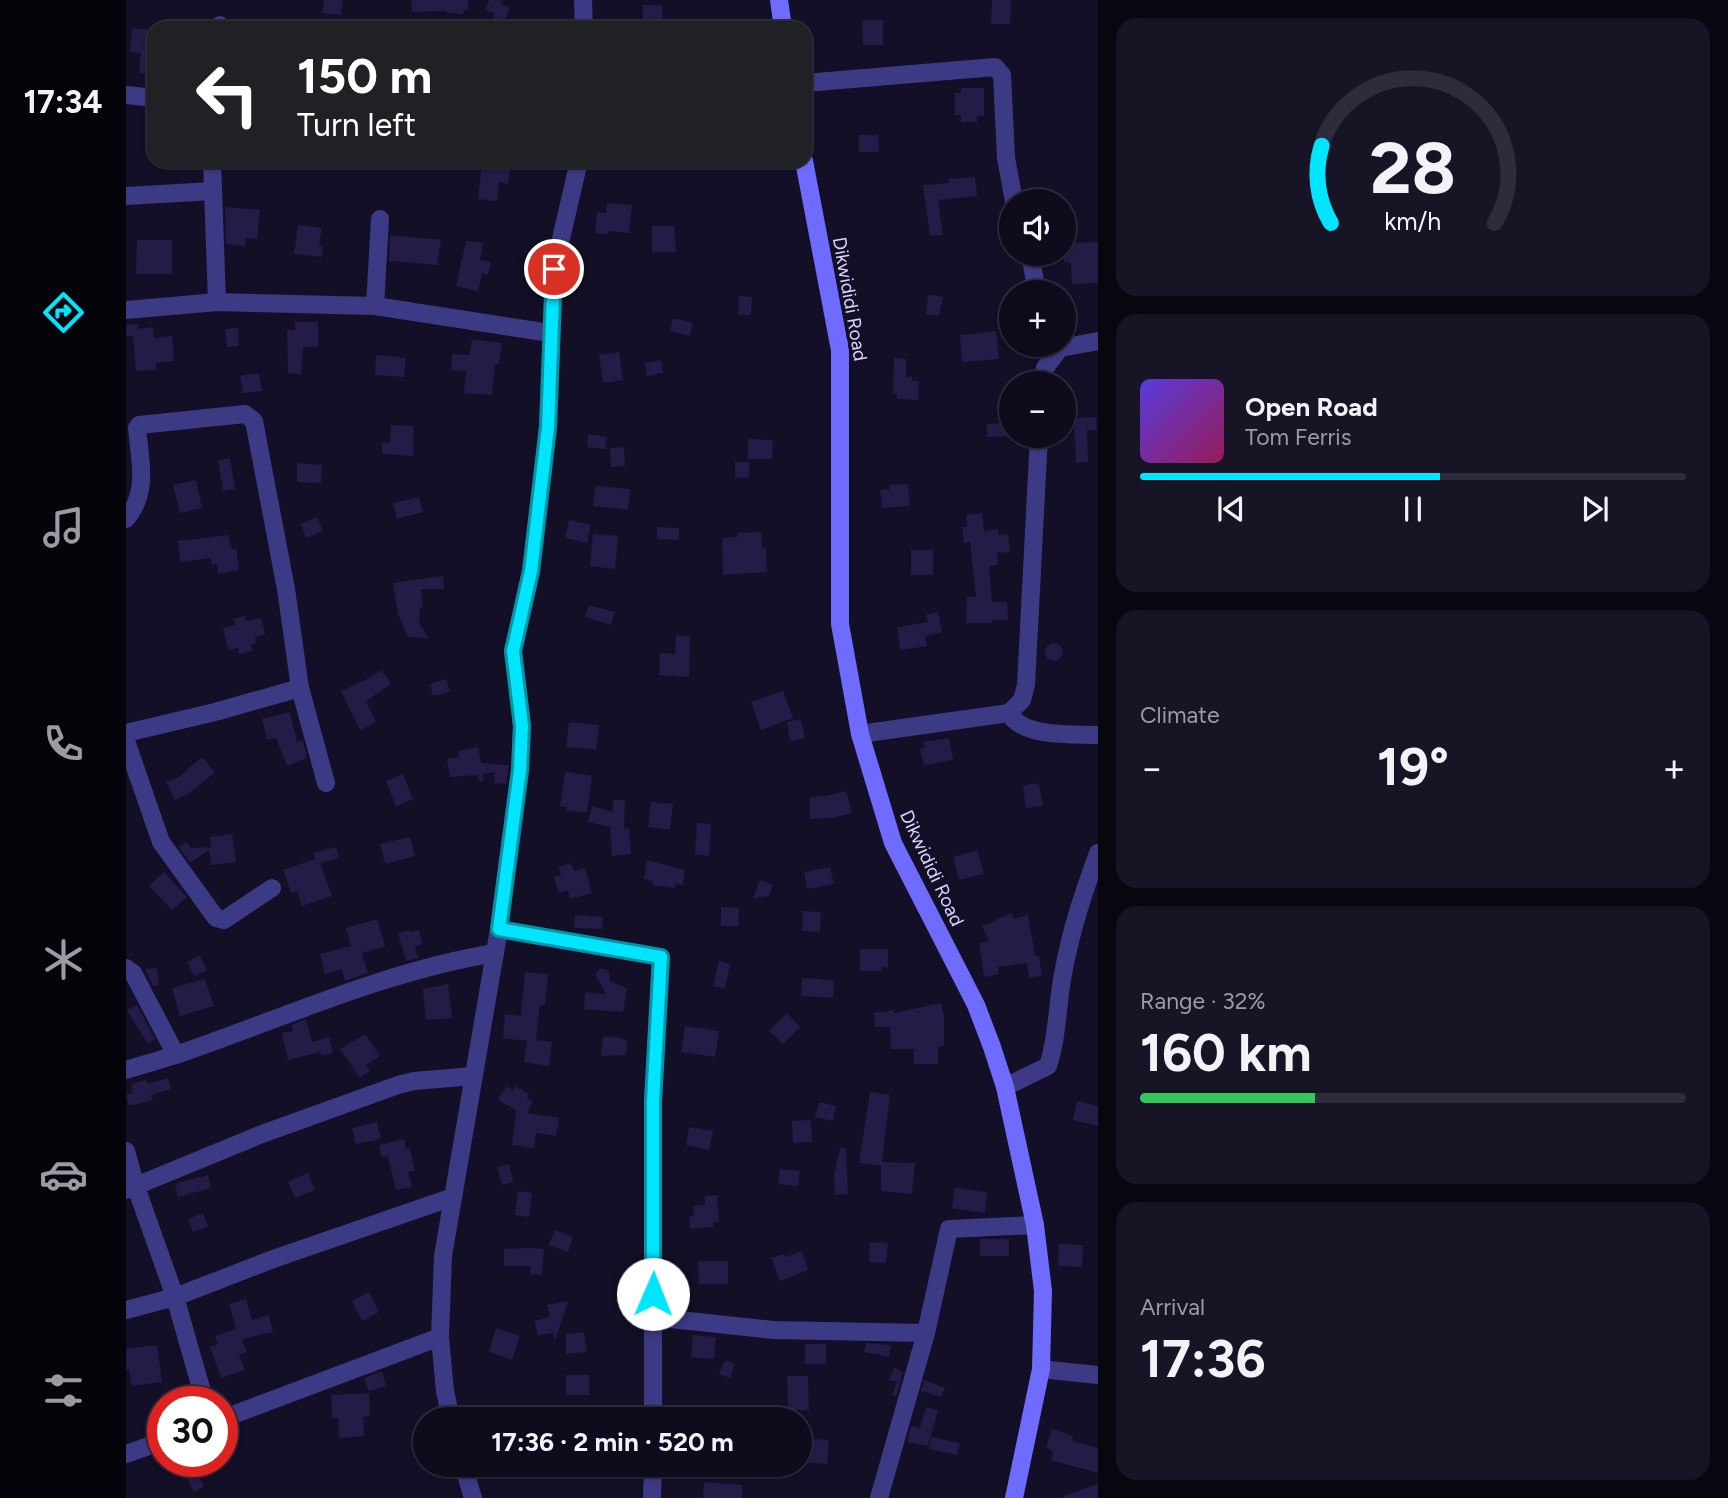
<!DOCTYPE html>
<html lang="en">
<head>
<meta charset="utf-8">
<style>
	body { margin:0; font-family:Figtree,sans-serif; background:#171425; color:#f1f3f6; height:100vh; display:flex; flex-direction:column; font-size:26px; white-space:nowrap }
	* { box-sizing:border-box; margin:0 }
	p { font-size:23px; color:#9b9ba3 }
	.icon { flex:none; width:38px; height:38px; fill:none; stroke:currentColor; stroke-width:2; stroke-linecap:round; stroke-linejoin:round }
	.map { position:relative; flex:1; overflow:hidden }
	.sheet { display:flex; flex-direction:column; gap:18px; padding:18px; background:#08060f; width:630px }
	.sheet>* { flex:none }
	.top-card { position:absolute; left:21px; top:21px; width:665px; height:147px; border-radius:21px; box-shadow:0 2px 5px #0004,0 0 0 2px #2e2b3b; background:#202124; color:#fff; overflow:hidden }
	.tools { position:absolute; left:873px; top:189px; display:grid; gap:14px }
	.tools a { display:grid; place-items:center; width:77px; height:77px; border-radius:50%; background:#0e0b1c; box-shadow:0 2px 5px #0004,0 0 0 2px #2e2b3b; font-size:35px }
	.speed { position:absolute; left:21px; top:1386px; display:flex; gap:14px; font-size:35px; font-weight:700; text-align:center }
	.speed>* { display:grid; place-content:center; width:91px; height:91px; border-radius:50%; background:#0e0b1c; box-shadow:0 2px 5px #0004,0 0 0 2px #2e2b3b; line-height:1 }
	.speed .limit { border:10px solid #d22; background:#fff; color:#111 }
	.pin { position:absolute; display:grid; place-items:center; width:60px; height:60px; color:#fff; margin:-30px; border:4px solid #fff; border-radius:50%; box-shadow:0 2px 7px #0007 }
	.me { position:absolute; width:77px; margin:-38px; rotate:1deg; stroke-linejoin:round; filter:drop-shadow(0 0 5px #0008) }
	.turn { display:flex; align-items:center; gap:24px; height:147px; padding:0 35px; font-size:32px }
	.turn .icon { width:91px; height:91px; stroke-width:2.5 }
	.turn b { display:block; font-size:49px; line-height:60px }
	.big { font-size:52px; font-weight:700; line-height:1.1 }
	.sheet .card { flex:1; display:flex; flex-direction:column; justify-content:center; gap:10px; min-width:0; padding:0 24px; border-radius:21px; background:#171425 }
	.sheet .dial { align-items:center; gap:0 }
	.dial svg { height:182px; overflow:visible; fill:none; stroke:#2e2b3b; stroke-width:7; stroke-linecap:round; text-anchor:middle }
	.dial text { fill:#f1f3f6; stroke:none }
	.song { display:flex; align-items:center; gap:21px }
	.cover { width:84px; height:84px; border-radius:10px; background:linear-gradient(135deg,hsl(250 70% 55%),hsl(330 70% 35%)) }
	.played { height:7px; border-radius:4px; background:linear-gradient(90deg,#00e5ff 55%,#2e2b3b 55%) }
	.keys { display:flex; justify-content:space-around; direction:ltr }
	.heat { display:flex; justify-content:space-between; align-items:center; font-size:38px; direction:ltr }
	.charge { height:10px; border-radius:5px; background:linear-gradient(90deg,#34c759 32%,#2e2b3b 0) }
	.trip { position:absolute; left:287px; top:1407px; width:399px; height:70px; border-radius:35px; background:#0e0b1c; box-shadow:0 2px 5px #0004,0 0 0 2px #2e2b3b; font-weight:700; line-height:70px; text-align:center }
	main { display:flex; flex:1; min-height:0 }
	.menu { display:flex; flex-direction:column; width:126px; justify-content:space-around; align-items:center; background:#06040b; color:#9b9ba3 }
	.menu .icon { width:49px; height:49px }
	.menu .on { color:#00e5ff }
	.menu b { font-size:32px; color:#f1f3f6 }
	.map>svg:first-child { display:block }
	.building { fill:#241b47 }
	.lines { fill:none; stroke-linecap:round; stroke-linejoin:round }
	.street { stroke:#3d3a85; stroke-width:18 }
	.secondary { stroke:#6f6bff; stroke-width:18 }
	.route-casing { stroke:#0095a6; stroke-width:18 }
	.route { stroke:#00e5ff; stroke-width:12 }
	.labels { text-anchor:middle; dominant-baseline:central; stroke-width:7; stroke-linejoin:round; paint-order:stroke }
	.street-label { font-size:19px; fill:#d9d4ff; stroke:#130f26 }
</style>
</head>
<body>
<main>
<nav class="menu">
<b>17:34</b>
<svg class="icon on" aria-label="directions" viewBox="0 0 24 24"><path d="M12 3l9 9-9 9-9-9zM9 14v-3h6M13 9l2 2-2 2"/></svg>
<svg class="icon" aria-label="music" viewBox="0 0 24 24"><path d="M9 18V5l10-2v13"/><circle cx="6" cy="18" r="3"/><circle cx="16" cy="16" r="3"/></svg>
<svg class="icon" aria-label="phone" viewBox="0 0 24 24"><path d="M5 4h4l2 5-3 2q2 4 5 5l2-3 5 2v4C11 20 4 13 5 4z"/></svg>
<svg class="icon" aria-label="climate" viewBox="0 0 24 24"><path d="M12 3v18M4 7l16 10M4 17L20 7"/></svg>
<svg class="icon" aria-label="car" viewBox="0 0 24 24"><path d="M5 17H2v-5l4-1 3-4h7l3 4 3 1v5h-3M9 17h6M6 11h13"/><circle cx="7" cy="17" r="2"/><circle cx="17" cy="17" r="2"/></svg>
<svg class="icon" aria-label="filters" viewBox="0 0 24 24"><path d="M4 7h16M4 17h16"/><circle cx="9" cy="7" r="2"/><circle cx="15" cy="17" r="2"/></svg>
</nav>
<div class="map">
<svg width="972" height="1498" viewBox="0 0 972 1498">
	<rect width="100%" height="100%" fill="#130f26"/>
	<!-- building -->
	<g class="building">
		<polygon points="198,0 217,0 215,15 196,13"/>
		<polygon points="285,0 342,0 342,10 338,10 337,14 321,13 321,11 286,12"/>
		<polygon points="363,0 376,0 375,4 384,8 377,25 366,20 369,14 359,10"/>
		<polygon points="866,0 885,0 884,24 865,24"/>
		<rect x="517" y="5" width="19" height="23"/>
		<polygon points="736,20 757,20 757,45 737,45"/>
		<polygon points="6,28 28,30 28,74 13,73 15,53 4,52"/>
		<polygon points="835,88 858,88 858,116 851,116 851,122 835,122 835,115 829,115 829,93 835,93"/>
		<polygon points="733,135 752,135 753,152 733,152"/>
		<polygon points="356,161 385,161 382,184 373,182 371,201 352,199"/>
		<polygon points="849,177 851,196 812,200 817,235 804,236 797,185 823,183 822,179"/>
		<polygon points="481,203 506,205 503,233 483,231 482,235 469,233 471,212 480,213"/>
		<polygon points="99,207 134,210 131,239 120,238 119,246 100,244"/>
		<polygon points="172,225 196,228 193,245 197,246 196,257 168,254"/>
		<polygon points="526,226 548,226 550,252 526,252"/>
		<polygon points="264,235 315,240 311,265 263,261"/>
		<polygon points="11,240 46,240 46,274 10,274"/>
		<polygon points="340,241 357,243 354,260 365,262 362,275 356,273 352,291 330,286"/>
		<polygon points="972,242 972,283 946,284 945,262 938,262 938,243"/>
		<polygon points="802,295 817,297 813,316 800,314"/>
		<polygon points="613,296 626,297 625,315 612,315"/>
		<polygon points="547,318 567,323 564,336 544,331"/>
		<polygon points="169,322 192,322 192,347 177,347 175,374 162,373 161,330 169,330"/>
		<polygon points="12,324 12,329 27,327 28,338 46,336 48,361 30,363 30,370 10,371 7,336 0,336 0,325"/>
		<polygon points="112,328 113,346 101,347 99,329"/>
		<polygon points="870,331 873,359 836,362 834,335"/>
		<polygon points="346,339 376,343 373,364 369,364 366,395 338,393 340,371 325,370 326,354 343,355"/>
		<polygon points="493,352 497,380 477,383 473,355"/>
		<polygon points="250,355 280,358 278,377 249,375"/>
		<polygon points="768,358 780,359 780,377 786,377 786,381 793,381 792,400 771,399 771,394 767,393"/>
		<polygon points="535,360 537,373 521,376 519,363"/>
		<polygon points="133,373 136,391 117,393 114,376"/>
		<polygon points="970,417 971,430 961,430 962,462 950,463 948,418"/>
		<polygon points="886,423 886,436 861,437 861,424"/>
		<polygon points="265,425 288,426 287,456 256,454 256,443 264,443"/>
		<polygon points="462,434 481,437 479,449 461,447"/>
		<polygon points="622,439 647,440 646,459 622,459"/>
		<polygon points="498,447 499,466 485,467 484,448"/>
		<polygon points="104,458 109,489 97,491 92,460"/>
		<polygon points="609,462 623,462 623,477 609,478"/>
		<polygon points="171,463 196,465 195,483 171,482"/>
		<polygon points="70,480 76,508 54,513 47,485"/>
		<polygon points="782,484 784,506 756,508 754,490 764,489 763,485"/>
		<polygon points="469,486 504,489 502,510 467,506"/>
		<polygon points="293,497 297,512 271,519 267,503"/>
		<polygon points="856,513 858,531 872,529 872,535 882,534 884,552 871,553 872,565 863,566 866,602 881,602 882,620 866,620 866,623 840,623 841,597 850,597 844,542 838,543 836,527 841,527 840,515"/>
		<polygon points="191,517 197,531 180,538 175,524"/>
		<polygon points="443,520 465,525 461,543 439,538"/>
		<polygon points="531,527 553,528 553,540 531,539"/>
		<polygon points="635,532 636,548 640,548 641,572 597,575 596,538 611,537 611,533"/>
		<polygon points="467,534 492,536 489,569 464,566"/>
		<polygon points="102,535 106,550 110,549 113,570 92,574 91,564 86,565 85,558 54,562 52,541"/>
		<rect x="785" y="550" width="22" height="25"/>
		<polygon points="317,576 318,589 295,589 297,607 294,608 293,622 302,638 282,637 272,614 267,583"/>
		<polygon points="463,605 489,612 485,625 459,617"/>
		<polygon points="812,612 816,632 799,636 801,646 774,650 771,627 802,622 800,615"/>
		<polygon points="119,616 120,621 135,618 139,634 129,637 130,643 125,645 127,651 113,654 112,648 102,650 97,628 109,625 107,619"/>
		<polygon points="550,635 564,636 563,677 533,675 534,653 549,654"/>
		<circle cx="928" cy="652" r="9"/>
		<polygon points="256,670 265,684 240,701 250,722 234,730 215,691 241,679"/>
		<polygon points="320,679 324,692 307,696 304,684"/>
		<polygon points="657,691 667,718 635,730 625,702"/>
		<polygon points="164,712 171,742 177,740 181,758 161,766 150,738 141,740 136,719"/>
		<polygon points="675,719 679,738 664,741 661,722"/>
		<polygon points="443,722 473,725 470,750 440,747"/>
		<polygon points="823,738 827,760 798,765 794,749 799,747 797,742"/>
		<polygon points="352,747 355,763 383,765 380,784 368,783 369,772 357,774 358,780 354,782 351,775 324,777 321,759 333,757 332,751"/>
		<polygon points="76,757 89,772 62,794 49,800 40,782 53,777"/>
		<polygon points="439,772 466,776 461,813 440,810 441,807 434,806"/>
		<polygon points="277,774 287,799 270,806 260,781"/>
		<polygon points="906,783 913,785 917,806 900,808 897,787"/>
		<polygon points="720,791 726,813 706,818 684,819 684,797 700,796"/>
		<polygon points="487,800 499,800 498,829 503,828 505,854 486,856 484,827 462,822 466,806 487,812"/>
		<polygon points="525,802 547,804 544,830 522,827"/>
		<polygon points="571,823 585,824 583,856 569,854"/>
		<polygon points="106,834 110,862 85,865 83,850 64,863 53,847 61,842 65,848 85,847 84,837"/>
		<polygon points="284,837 289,856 259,864 254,844"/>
		<polygon points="210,847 213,858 194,863 206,896 176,906 171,891 165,893 157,870 189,859 187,853"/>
		<polygon points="851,850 858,874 833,880 827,857"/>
		<polygon points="521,860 559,870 557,885 549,884 549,888 526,885 527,881 518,879"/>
		<polygon points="445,863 448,871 459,868 466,893 444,899 442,890 433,893 428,877 435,875 432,867"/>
		<polygon points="704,867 708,884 681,889 678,872"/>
		<polygon points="38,872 61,897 46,910 23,886"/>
		<polygon points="634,880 647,885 643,896 627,898"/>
		<polygon points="595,907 613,908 612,926 595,926"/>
		<polygon points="677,911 695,912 694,932 676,931"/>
		<polygon points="886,913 888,919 902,915 909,956 913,956 916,976 903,978 901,963 872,967 873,974 858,977 853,943 863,941 856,926"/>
		<polygon points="449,915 477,917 476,929 448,928"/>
		<polygon points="251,919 259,946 236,953 242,973 219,981 216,969 199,974 194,954 225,946 220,928"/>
		<polygon points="284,930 285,932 293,930 296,944 289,946 292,958 280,961 272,933"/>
		<polygon points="734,949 762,949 762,967 756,967 756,971 734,971"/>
		<polygon points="73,955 81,970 68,976 61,962"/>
		<polygon points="593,961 604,964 599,988 587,986"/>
		<polygon points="31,968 33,985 27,986 19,969"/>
		<polygon points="476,968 483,971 484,981 501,988 497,1012 458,1009 459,992 480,994 470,976 471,971"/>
		<polygon points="399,972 422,974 419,1006 414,1005 410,1040 426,1042 423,1066 398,1062 401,1041 377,1038 379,1014 395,1016"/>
		<polygon points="676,978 708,980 707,998 675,996"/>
		<polygon points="79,979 88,1006 54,1016 46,988"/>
		<polygon points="322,984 326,1018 300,1020 297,989"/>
		<polygon points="815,1003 818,1016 818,1046 812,1047 812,1064 788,1064 788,1049 765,1049 764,1027 749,1027 748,1013 768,1010 768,1013"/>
		<polygon points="11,1005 29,1039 22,1044 1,1010"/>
		<polygon points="661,1013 674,1027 657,1044 643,1031"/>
		<polygon points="180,1019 186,1042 203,1037 207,1053 195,1056 194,1052 162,1060 156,1033 167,1031 166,1025"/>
		<polygon points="559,1026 593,1031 589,1057 555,1052"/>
		<polygon points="239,1034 254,1056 240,1065 244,1070 234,1078 214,1049"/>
		<polygon points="477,1036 497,1038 497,1040 501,1041 500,1055 475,1056"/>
		<polygon points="42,1078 45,1089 25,1095 27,1100 3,1106 0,1095 7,1093 5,1084 20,1080 22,1084"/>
		<polygon points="380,1086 387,1090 389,1086 403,1094 401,1098 407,1101 401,1113 433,1118 430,1136 410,1133 408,1148 386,1145 390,1110 372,1100"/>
		<polygon points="744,1092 764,1095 756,1162 789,1163 786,1194 755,1191 755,1166 733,1163"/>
		<polygon points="951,1101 972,1106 972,1126 947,1120"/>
		<polygon points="693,1102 710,1106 707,1121 689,1117"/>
		<polygon points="685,1120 686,1142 667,1143 666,1121"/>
		<polygon points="251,1122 255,1139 230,1144 226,1128"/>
		<polygon points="563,1127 587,1131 583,1150 560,1145"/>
		<polygon points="278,1139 280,1149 284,1148 289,1171 282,1172 286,1187 270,1190 262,1156 256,1157 253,1145"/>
		<polygon points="714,1148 720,1148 722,1194 709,1195 708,1175"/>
		<polygon points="383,1164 387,1182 376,1185 371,1167"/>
		<polygon points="654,1169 674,1171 672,1186 652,1184"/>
		<polygon points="182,1173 189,1190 169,1198 162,1182"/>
		<polygon points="82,1175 85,1188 52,1197 49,1184"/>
		<polygon points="829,1188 861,1192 859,1213 826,1208"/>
		<polygon points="392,1191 406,1193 403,1217 389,1215"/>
		<polygon points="591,1195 593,1222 587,1222 587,1227 564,1229 563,1216 568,1216 567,1206 579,1205 579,1196"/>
		<polygon points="77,1213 82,1226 67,1232 62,1219"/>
		<polygon points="429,1230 447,1237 442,1252 423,1245"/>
		<rect x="854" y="1239" width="29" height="17"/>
		<polygon points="744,1242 762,1243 760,1263 743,1262"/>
		<polygon points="933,1244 957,1245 956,1267 932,1266"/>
		<polygon points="406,1248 418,1249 416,1275 404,1274 405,1266 378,1266 378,1249"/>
		<polygon points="676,1251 682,1270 654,1281 645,1258 658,1254 659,1257"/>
		<polygon points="572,1261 602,1261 602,1284 573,1284"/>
		<polygon points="243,1292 253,1312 236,1321 226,1301"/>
		<polygon points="120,1299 126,1320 143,1315 147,1332 116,1339 121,1352 113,1355 119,1370 95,1378 84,1347 92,1344 89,1336 110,1329 103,1304"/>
		<polygon points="442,1301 429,1341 427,1333 412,1335 408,1321 424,1317 421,1305"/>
		<polygon points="370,1328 394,1336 386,1360 363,1352"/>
		<polygon points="458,1332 461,1352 440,1354 440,1334"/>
		<polygon points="567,1335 590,1337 588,1359 565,1357"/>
		<polygon points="740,1343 765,1345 763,1357 738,1352"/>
		<rect x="679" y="1344" width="21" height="20"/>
		<polygon points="31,1345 36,1382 6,1386 3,1369 0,1370 0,1349"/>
		<polygon points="599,1360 609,1364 604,1378 593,1374"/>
		<polygon points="768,1368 777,1372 770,1397 766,1395 771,1382 763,1380"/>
		<polygon points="256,1371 260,1386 243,1391 238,1378"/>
		<rect x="440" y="1375" width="23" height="20"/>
		<polygon points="661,1376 682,1376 683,1410 662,1410"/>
		<polygon points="798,1380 819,1388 815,1397 795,1391"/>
		<polygon points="243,1393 244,1416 237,1417 238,1436 213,1438 212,1418 206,1418 205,1395"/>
		<polygon points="800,1407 812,1410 802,1446 781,1442 785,1426 794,1428"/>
		<polygon points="926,1429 947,1436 946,1441 972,1448 972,1473 925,1460 927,1451 920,1448"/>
		<polygon points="805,1437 834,1443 831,1455 803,1449"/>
		<polygon points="674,1438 703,1440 701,1464 674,1462"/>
		<polygon points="68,1467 78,1487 68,1492 58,1472"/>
		<polygon points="578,1482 616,1485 616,1498 577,1498"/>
		<polygon points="972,1484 972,1498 938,1498 937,1496"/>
	</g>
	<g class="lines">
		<!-- street -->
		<g class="street">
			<polyline points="457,0 458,28"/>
			<polyline points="94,28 94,25"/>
			<polyline points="679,83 869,67 876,75 880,158 888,201"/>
			<polyline points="0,95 28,98"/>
			<polyline points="86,161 91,302"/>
			<polyline points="0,196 87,191"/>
			<polyline points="904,254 911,292"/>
			<polyline points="249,306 254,219"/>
			<polyline points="0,310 91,302 249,306 424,333"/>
			<polyline points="916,383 919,368 934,348 972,341"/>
			<path d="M 0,519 C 23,492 14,461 11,428 L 13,425 L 119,414 L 128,421 L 160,589 L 174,688 L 89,712 L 0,733"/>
			<polyline points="174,688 200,783"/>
			<path d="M 883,713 C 896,738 947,734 972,735"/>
			<polyline points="734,734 883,713 896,700 900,685 913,436"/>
			<polyline points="0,741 35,842 90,918 98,920 146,888"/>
			<polyline points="373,929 535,957 527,1101 527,1419"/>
			<path d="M 0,968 L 7,973 L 50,1055 C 155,1019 259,971 369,953"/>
			<polyline points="0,1070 50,1055"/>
			<path d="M 879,1087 L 922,1066 C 932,1036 931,1004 937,974 C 945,930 957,894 972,853"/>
			<polyline points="0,1151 10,1187 49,1297 79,1402"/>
			<polyline points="0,1190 136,1134 272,1085 288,1081 347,1076"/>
			<polyline points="0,1310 49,1297 150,1258 327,1197"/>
			<polyline points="526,1317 647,1330 800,1333"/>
			<polyline points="915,1369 972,1375"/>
			<polyline points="96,1419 314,1337"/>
			<polyline points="325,1419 319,1391 314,1337 317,1256 373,929 394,770 396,726 387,651 405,571 422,427 428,269 453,161"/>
			<polyline points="0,1454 37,1441"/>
			<polyline points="337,1465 347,1498"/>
			<polyline points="526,1498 527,1465"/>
			<polyline points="753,1498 800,1333 823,1229 909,1225"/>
		</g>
		<!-- secondary -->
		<g class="secondary">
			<polyline points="653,0 657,28"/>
			<polyline points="678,161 714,350 714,624 734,734 767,843 850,1005 866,1047 879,1087 909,1225 917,1291 915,1369 888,1498"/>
		</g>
	</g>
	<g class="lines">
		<!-- route casing -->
		<g class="route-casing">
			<polyline id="route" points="428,269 422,427 405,571 387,651 396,726 394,770 373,929 535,957 527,1101 527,1294"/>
		</g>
		<!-- route -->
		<use href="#route" class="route"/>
	</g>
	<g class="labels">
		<!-- street labels -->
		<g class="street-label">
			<text transform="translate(724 299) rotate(80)">Dikwididi Road</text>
			<text transform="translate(806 868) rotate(65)">Dikwididi Road</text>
		</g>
	</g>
</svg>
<div class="tools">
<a><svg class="icon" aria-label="sound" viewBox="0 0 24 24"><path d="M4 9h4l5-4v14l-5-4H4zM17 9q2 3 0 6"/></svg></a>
<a>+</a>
<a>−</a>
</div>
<div class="speed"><div class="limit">30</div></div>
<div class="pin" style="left:428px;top:269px;background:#d93025"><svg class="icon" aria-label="arrive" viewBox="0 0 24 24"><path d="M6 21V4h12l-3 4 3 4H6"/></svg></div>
<svg class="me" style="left:527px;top:1294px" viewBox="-20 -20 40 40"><circle r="19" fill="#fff"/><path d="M0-13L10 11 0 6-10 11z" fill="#00e5ff"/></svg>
<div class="trip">17:36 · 2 min · 520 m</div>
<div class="top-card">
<div class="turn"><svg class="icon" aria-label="left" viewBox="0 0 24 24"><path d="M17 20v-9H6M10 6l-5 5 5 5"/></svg><div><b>150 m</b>Turn left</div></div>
</div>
</div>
<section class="sheet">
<div class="card dial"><svg viewBox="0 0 100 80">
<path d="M14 69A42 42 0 1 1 86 69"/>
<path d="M14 69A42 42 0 0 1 10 35" stroke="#00e5ff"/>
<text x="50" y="56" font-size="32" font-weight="700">28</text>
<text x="50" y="72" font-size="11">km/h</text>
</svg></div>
<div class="card">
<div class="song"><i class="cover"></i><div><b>Open Road</b><p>Tom Ferris</p></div></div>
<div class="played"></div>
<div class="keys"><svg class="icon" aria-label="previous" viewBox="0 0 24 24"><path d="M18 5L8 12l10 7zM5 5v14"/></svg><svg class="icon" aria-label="pause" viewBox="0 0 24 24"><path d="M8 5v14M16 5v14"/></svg><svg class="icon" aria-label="next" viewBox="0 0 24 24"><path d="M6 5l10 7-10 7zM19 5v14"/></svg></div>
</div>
<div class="card"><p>Climate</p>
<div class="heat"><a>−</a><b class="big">19°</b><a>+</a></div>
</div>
<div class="card"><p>Range · 32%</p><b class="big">160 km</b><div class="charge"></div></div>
<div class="card"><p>Arrival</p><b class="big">17:36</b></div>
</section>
</main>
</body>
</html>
